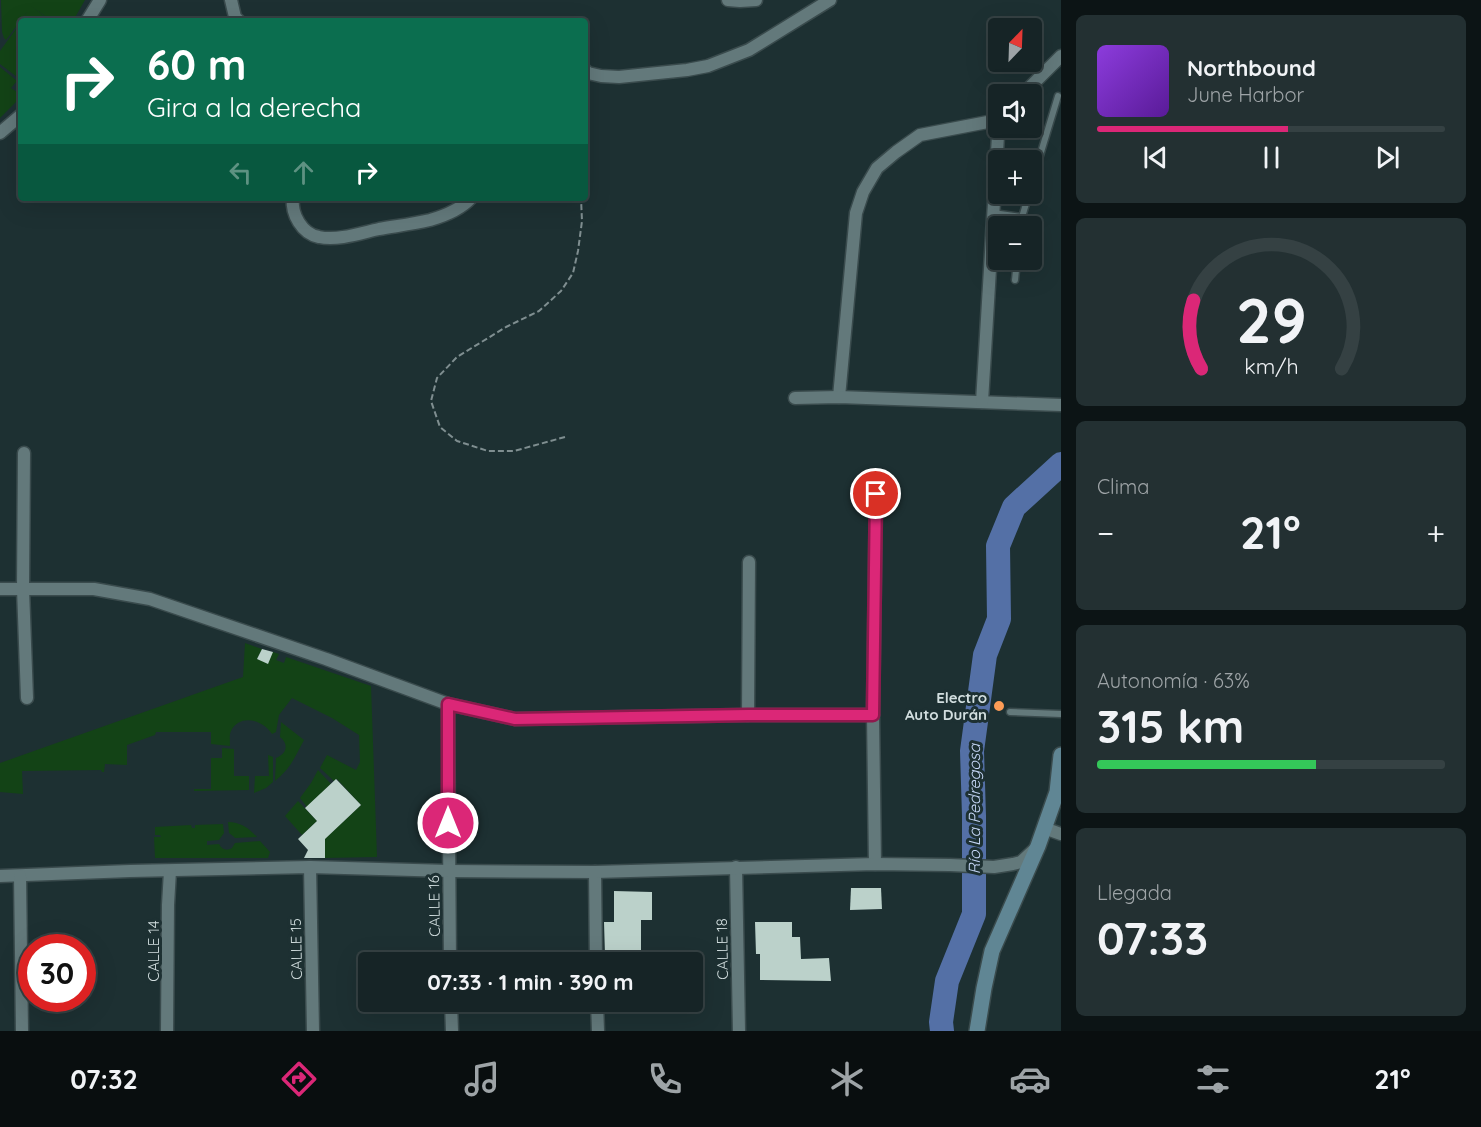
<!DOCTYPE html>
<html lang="es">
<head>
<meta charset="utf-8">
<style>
	body { margin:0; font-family:Quicksand,sans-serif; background:#233032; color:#f1f3f6; height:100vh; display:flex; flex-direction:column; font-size:22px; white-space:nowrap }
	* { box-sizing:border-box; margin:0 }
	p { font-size:20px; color:#9ea4a7 }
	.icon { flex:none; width:33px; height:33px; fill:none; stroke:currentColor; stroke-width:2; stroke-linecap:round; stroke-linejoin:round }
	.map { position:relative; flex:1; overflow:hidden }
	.side { display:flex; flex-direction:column; gap:15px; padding:15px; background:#0c1415; width:420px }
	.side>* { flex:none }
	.guide { position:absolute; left:18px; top:18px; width:570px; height:183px; border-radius:6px; box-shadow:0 6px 24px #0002,0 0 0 2px #354143; background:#0b6e4f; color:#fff; overflow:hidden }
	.needle { width:39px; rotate:23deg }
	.fabs { position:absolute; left:988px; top:18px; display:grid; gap:12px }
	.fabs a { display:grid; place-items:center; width:54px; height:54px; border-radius:6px; background:#162426; box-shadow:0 6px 24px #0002,0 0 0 2px #354143; font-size:30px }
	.speed { position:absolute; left:18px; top:934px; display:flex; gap:12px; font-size:30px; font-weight:700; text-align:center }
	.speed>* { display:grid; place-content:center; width:78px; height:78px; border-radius:50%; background:#162426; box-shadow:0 6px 24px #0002,0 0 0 2px #354143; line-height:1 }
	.speed .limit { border:9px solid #d22; background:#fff; color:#111 }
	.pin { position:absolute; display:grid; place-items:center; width:51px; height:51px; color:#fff; margin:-26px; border:3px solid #fff; border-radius:50%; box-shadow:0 2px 6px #0007 }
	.me { position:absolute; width:66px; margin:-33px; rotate:0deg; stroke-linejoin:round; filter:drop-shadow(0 0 4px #0008) }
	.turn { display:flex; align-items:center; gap:21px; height:126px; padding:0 30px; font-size:27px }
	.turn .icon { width:78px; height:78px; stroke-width:2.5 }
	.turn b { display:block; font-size:42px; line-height:51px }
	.lanes { display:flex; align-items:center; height:57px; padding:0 30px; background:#0003; justify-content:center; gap:30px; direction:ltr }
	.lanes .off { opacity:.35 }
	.big { font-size:45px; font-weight:700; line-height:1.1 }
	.side .widget { flex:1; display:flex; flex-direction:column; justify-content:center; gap:9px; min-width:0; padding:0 21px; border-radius:9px; background:#233032 }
	.side .dial { align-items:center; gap:0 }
	.dial svg { height:156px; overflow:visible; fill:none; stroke:#354143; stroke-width:7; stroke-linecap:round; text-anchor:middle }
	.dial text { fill:#f1f3f6; stroke:none }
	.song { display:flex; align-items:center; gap:18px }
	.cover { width:72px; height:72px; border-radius:9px; background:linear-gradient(135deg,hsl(270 70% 55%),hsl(270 70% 35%)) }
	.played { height:6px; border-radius:3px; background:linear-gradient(90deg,#db2777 55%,#354143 55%) }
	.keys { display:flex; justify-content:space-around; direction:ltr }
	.heat { display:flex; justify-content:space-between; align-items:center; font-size:33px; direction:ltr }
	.charge { height:9px; border-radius:4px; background:linear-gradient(90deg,#34c759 63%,#354143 0) }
	.trip { position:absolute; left:358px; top:952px; width:345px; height:60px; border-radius:6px; background:#162426; box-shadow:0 6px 24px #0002,0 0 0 2px #354143; font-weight:700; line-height:60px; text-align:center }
	.dock { display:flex; height:96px; justify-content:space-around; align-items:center; background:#090e0f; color:#9ea4a7 }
	.dock .icon { width:42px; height:42px }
	.dock .active { color:#db2777 }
	.dock b { font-size:27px; color:#f1f3f6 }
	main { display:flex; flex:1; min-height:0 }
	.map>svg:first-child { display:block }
	.green { fill:#134316 }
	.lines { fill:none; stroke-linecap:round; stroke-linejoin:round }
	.river { stroke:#5470a6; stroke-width:24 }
	.building { fill:#bbd1ca }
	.lane-casing { stroke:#3a4b4d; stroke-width:9 }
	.street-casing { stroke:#3a4b4d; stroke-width:15 }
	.secondary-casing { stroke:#3a4b4d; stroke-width:18 }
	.path { stroke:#7f8e90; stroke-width:2; stroke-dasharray:6 3; stroke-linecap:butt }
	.lane { stroke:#63797b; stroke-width:6 }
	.street { stroke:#63797b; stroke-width:12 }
	.secondary { stroke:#608694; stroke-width:15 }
	.route-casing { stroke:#8e194d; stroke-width:15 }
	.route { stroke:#db2777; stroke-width:10 }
	.poi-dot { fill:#fd9c56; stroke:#1d3032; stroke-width:2 }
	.labels { text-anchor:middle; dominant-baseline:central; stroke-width:6; stroke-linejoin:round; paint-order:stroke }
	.poi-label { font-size:15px; font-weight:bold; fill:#d2dedf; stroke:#1d3032; text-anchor:end }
	.street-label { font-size:15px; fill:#d2dedf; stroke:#1d3032 }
	.water-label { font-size:16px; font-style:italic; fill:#c7d8f8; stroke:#1d3032 }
</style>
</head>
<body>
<main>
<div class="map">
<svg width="1061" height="1031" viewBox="0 0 1061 1031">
	<rect width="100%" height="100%" fill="#1d3032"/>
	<!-- green -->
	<g class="green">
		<polygon points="1,0 85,0 73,21 52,21 31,6 51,21 21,21 28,11 6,40 4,38 2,32"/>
		<polygon points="21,22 21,80 0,64 0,51"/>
		<polygon points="0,67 17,81 11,88 17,92 21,85 21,97 0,118"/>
		<path d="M 245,643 L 262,649 L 257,659 L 273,652 L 279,654 L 276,660 L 284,663 L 286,657 L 371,686 L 377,857 L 325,858 L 313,848 L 330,834 L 361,805 L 337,779 L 334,781 L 320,768 L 327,755 L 356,770 L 360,762 L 359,735 L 332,718 L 292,698 L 279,715 L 276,732 L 272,734 C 263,720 240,713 231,731 C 229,735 230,741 230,746 L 211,744 L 211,732 L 156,732 L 155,735 L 127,745 L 127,765 L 105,764 L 104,772 L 102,772 L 101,770 L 22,771 L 23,794 L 0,792 L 0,763 L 243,677 Z"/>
		<path d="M 281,722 L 304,740 C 295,757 291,768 275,781 L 276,758 C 287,754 289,744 280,737 Z"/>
		<polygon points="222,748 234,749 234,776 249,776 249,790 194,791 194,789 211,789 211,758 222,758"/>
		<polygon points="268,755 273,757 273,782 266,788 254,793 255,776 269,776"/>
		<polygon points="318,770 331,784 307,807 300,798 311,783"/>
		<polygon points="298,801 317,821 302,835 285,816"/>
		<path d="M 228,822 C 240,822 249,828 257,837 L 235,838 L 233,836 L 229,833 Z"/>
		<path d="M 223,824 L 224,833 L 219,840 L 207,841 L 207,845 L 219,844 C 222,850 227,851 232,848 L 235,843 L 260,841 L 270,852 L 268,858 L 155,858 L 154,837 L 161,837 L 160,835 L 155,835 L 155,827 L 191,825 L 192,828 L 195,828 L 195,825 Z"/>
	</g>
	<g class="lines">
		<!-- river -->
		<polyline class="river" points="942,1031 941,1022 947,981 974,914 974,816 972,751 985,655 999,619 998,546 1014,507 1061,464"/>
	</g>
	<!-- building -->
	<g class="building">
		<polygon points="262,649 273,652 268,664 257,659"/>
		<polygon points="336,779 361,805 325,839 325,858 304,858 308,850 298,839 317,821 305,808"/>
		<polygon points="851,888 881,888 882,909 850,910"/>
		<polygon points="614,891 652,892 652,920 641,920 641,956 605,956 604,922 614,922"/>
		<polygon points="755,922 792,922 792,937 800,937 801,959 829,958 831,981 760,980 760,954 756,954"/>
	</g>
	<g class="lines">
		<!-- lane casing -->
		<g class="lane-casing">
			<g id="lane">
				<polyline points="1032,182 1058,96"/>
				<polyline points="993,213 1022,217 1029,194"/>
				<polyline points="1021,226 1022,217"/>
				<polyline points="1015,280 1017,260"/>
				<polyline points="1010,712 1061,714"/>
			</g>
		</g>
		<!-- street casing -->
		<g class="street-casing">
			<g id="street">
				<polyline points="231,0 235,17 239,21"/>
				<polyline points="728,0 740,1 756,0"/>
				<polyline points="87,21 100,0"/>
				<polyline points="585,70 588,73 601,76 619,77 687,70 708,66 749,50 830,0"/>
				<polyline points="1023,94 1061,56"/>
				<polyline points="0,133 21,115"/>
				<path d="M 293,198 C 291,214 302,234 319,237 C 338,241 361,233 379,229 C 396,226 413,224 430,220 C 444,216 461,209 471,198"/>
				<polyline points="839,397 856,213 863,192 877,168 896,152 920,135 998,120"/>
				<polyline points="795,398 839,397 1061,405"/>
				<polyline points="982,402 999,119"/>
				<polyline points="24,453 23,589 27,698"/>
				<polyline points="0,589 94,589 150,599 326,659 448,704 515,719 748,715 873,715"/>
				<polyline points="448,704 450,963"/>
				<polyline points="748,715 749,562"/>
				<polyline points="1044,828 1061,834"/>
				<polyline points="875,864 873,715 876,494"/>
				<polyline points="310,867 313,1031"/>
				<polyline points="736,867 739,1031"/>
				<polyline points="595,872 596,963"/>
				<polyline points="0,876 130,871 310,867 449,871 595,872 875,864 950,865 994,867 1013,864 1021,862 1034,850"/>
				<polyline points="20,876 22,1031"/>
				<polyline points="451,1002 452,1031"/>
				<polyline points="597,1002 598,1031"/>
				<polyline points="167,1031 168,905 170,871"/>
			</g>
		</g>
		<!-- secondary casing -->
		<g class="secondary-casing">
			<polyline id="secondary" points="977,1031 984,988 992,951 1038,846 1057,792 1061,755"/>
		</g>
		<!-- path -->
		<polyline class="path" points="565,437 514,451 488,451 457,441 440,427 431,401 437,378 457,357 506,327 539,311 561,291 573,273 578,251 582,221 581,198"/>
		<!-- lane -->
		<use href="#lane" class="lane"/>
		<!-- street -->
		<use href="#street" class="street"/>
		<!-- secondary -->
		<use href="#secondary" class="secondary"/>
	</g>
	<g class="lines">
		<!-- route casing -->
		<g class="route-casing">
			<polyline id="route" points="448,823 448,704 515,719 748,715 873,715 876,494"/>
		</g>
		<!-- route -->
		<use href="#route" class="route"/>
	</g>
	<!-- markers -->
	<circle class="poi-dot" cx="999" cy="706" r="6"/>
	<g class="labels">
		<!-- poi labels -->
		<g class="poi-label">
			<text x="987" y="697">Electro<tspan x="987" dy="17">Auto Durán</tspan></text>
		</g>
		<!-- street labels -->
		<g class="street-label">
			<text transform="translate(434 906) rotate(-91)">CALLE 16</text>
			<text transform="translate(296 949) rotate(-91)">CALLE 15</text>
			<text transform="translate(722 949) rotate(-91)">CALLE 18</text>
			<text transform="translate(153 951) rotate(-90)">CALLE 14</text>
		</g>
		<!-- water labels -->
		<g class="water-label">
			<text transform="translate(974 809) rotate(-90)">Río La Pedregosa</text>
		</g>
	</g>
</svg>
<div class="fabs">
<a><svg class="needle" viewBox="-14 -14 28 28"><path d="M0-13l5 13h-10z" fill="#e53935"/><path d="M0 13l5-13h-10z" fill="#9ea4a7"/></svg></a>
<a><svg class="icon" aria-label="sound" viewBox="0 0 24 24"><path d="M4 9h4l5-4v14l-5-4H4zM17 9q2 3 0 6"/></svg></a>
<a>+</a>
<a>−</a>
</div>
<div class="speed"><div class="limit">30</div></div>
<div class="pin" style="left:876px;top:494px;background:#d93025"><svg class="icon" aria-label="arrive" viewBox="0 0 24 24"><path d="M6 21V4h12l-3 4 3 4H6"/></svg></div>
<svg class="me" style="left:448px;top:823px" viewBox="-20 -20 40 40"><circle r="17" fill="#db2777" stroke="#fff" stroke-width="3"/><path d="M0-11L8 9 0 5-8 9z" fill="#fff"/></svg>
<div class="trip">07:33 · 1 min · 390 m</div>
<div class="guide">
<div class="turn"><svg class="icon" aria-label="right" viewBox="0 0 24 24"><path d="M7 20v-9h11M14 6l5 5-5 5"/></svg><div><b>60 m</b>Gira a la derecha</div></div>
<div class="lanes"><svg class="icon off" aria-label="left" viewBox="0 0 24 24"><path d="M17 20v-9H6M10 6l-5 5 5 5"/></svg><svg class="icon off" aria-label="ahead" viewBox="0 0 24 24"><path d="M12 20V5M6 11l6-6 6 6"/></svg><svg class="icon" aria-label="right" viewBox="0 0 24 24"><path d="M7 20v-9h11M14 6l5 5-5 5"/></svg></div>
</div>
</div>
<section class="side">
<div class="widget">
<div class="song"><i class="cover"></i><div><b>Northbound</b><p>June Harbor</p></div></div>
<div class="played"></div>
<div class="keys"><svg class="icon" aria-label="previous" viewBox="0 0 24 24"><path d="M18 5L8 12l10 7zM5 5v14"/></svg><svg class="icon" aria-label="pause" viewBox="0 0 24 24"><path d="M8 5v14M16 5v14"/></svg><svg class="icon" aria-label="next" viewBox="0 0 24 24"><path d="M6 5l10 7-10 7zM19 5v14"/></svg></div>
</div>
<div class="widget dial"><svg viewBox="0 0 100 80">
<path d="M14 69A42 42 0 1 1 86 69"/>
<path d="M14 69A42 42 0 0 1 10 34" stroke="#db2777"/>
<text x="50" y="56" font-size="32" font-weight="700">29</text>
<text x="50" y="72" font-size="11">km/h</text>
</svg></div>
<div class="widget"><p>Clima</p>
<div class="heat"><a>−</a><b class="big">21°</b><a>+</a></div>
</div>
<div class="widget"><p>Autonomía · 63%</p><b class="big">315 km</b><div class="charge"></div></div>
<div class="widget"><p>Llegada</p><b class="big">07:33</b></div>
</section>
</main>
<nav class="dock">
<b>07:32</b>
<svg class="icon active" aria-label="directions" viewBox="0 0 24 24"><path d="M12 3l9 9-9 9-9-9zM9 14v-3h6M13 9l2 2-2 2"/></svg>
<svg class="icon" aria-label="music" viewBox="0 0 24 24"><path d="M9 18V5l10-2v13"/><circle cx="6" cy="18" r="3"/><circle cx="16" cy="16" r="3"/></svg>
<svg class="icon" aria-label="phone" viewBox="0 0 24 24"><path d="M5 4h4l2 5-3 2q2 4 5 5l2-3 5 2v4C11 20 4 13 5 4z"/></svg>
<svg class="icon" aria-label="climate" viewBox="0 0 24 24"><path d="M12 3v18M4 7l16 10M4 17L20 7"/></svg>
<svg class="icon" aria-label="car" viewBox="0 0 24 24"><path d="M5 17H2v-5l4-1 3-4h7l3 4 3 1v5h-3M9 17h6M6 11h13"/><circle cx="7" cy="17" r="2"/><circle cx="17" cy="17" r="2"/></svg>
<svg class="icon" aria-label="filters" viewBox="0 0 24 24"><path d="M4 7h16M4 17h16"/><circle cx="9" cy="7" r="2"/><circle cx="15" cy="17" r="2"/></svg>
<b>21°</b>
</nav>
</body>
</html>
